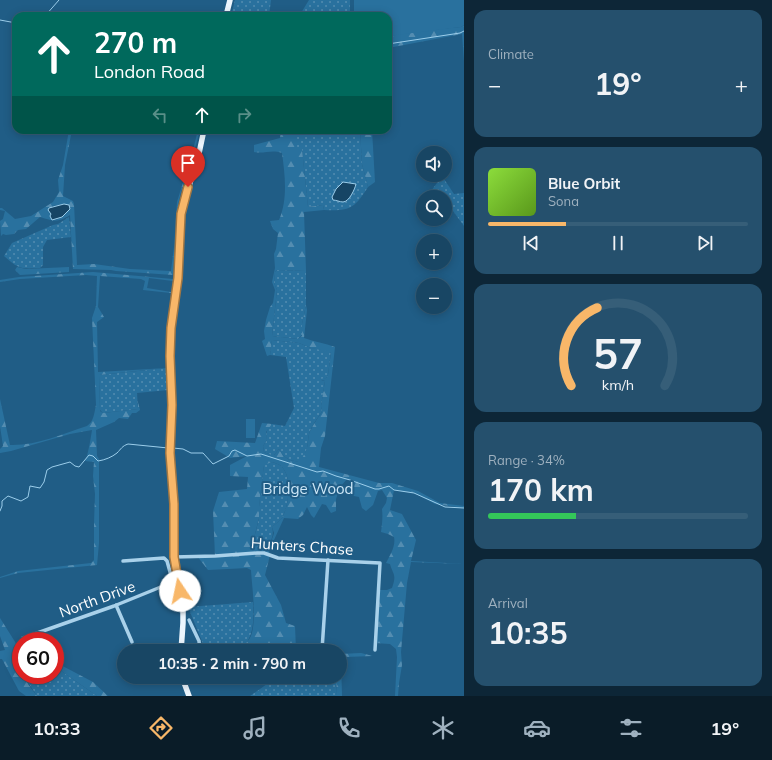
<!DOCTYPE html>
<html lang="en">
<head>
<meta charset="utf-8">
<style>
	body { margin:0; font-family:Mulish,sans-serif; background:#25506d; color:#f1f3f6; height:100vh; display:flex; flex-direction:column; font-size:15px; white-space:nowrap }
	* { box-sizing:border-box; margin:0 }
	p { font-size:13px; color:#9fb1bf }
	.icon { flex:none; width:22px; height:22px; fill:none; stroke:currentColor; stroke-width:2; stroke-linecap:round; stroke-linejoin:round }
	.map { position:relative; flex:1; overflow:hidden }
	.panel { display:flex; flex-direction:column; gap:10px; padding:10px; background:#0d2637; width:308px }
	.panel>* { flex:none }
	.guide { position:absolute; left:12px; top:12px; width:380px; height:122px; border-radius:12px; box-shadow:0 2px 10px #0003,0 0 0 1px #365e78; background:#00695c; color:#fff; overflow:hidden }
	.fabs { position:absolute; left:416px; top:146px; display:grid; gap:8px }
	.fabs a { display:grid; place-items:center; width:36px; height:36px; border-radius:50%; background:#184664; box-shadow:0 2px 10px #0003,0 0 0 1px #365e78; font-size:20px }
	.speed { position:absolute; left:12px; top:632px; display:flex; gap:8px; font-size:20px; font-weight:700; text-align:center }
	.speed>* { display:grid; place-content:center; width:52px; height:52px; border-radius:50%; background:#184664; box-shadow:0 2px 10px #0003,0 0 0 1px #365e78; line-height:1 }
	.speed .limit { border:6px solid #d22; background:#fff; color:#111 }
	.pin { position:absolute; display:grid; place-items:center; width:34px; height:34px; color:#fff; margin:-41px -17px; border-radius:50% 50% 50% 0; rotate:-45deg; box-shadow:0 0 4px #0007 }
	.pin .icon { rotate:45deg }
	.me { position:absolute; width:44px; margin:-22px; rotate:349deg; stroke-linejoin:round; filter:drop-shadow(0 0 3px #0008) }
	.turn { display:flex; align-items:center; gap:14px; height:84px; padding:0 16px; font-size:18px }
	.turn .icon { width:52px; height:52px; stroke-width:2.5 }
	.turn b { display:block; font-size:28px; line-height:34px }
	.lanes { display:flex; align-items:center; height:38px; padding:0 16px; background:#0003; justify-content:center; gap:20px; direction:ltr }
	.lanes .off { opacity:.35 }
	.big { font-size:30px; font-weight:700; line-height:1.1 }
	.panel .tile { flex:1; display:flex; flex-direction:column; justify-content:center; gap:6px; min-width:0; padding:0 14px; border-radius:12px; background:#25506d }
	.panel .dial { align-items:center; gap:0 }
	.dial svg { height:104px; overflow:visible; fill:none; stroke:#365e78; stroke-width:7; stroke-linecap:round; text-anchor:middle }
	.dial text { fill:#f1f3f6; stroke:none }
	.song { display:flex; align-items:center; gap:12px }
	.cover { width:48px; height:48px; border-radius:6px; background:linear-gradient(135deg,hsl(90 70% 55%),hsl(90 70% 35%)) }
	.played { height:4px; border-radius:2px; background:linear-gradient(90deg,#f8b769 30%,#365e78 30%) }
	.keys { display:flex; justify-content:space-around; direction:ltr }
	.heat { display:flex; justify-content:space-between; align-items:center; font-size:22px; direction:ltr }
	.charge { height:6px; border-radius:3px; background:linear-gradient(90deg,#34c759 34%,#365e78 0) }
	.trip { position:absolute; left:117px; top:644px; width:230px; height:40px; border-radius:20px; background:#184664; box-shadow:0 2px 10px #0003,0 0 0 1px #365e78; font-weight:700; line-height:40px; text-align:center }
	.menu { display:flex; height:64px; justify-content:space-around; align-items:center; background:#0a1c28; color:#9fb1bf }
	.menu .icon { width:28px; height:28px }
	.menu .selected { color:#f8b769 }
	.menu b { font-size:18px; color:#f1f3f6 }
	main { display:flex; flex:1; min-height:0 }
	.map>svg:first-child { display:block }
	.grass { fill:url(#grass-dots) }
	.forest { fill:url(#forest-firs); fill-rule:evenodd }
	.garden { fill:#29719e }
	.water { fill:#164565; stroke:#9cceeb }
	.lines { fill:none; stroke-linecap:round; stroke-linejoin:round }
	.stream { stroke:#9cceeb; stroke-width:1 }
	.minor { stroke:#a9d1ea; stroke-width:3.5 }
	.primary { stroke:#ecf6fe; stroke-width:5.5 }
	.route-casing { stroke:#a17744; stroke-width:10 }
	.route { stroke:#f8b769; stroke-width:7 }
	.labels { text-anchor:middle; dominant-baseline:central; stroke-width:4; stroke-linejoin:round; paint-order:stroke }
	.park-label { font-size:15px; fill:#cde7f7; stroke:#205d86 }
	.street-label { font-size:15px; fill:#fff; stroke:#205d86 }
</style>
</head>
<body>
<main>
<div class="map">
<svg width="464" height="696" viewBox="0 0 464 696">
	<defs>
		<pattern id="grass-dots" width="8" height="8" patternUnits="userSpaceOnUse"><rect width="8" height="8" fill="#29719e"/><path d="M2 2h.1M6 6h.1" fill="none" stroke="#548db1" stroke-width="1.8" stroke-linecap="round"/></pattern>
		<pattern id="forest-firs" width="22" height="20" patternUnits="userSpaceOnUse"><rect width="22" height="20" fill="#29719e"/><path d="M5 1l3.5 6h-7zM16 11l3.5 6h-7z" fill="#548db1"/></pattern>
	</defs>
	<rect width="100%" height="100%" fill="#205d86"/>
	<!-- grass -->
	<g class="grass">
		<polygon points="235,0 271,0 269,16 231,16"/>
		<polygon points="309,0 350,0 350,16 296,16 296,13 301,13"/>
		<path d="M 295,130 L 360,130 L 362,164 L 368,187 C 354,209 350,211 324,210 L 323,205 L 308,207 L 302,149 L 295,149 Z"/>
		<polygon points="442,176 454,194 464,193 464,226 445,200 445,197 443,197 440,193 441,197 432,197 429,194"/>
		<path d="M 69,217 L 71,237 L 47,240 L 43,247 L 43,265 L 40,268 C 20,269 19,269 4,256 L 12,243 L 53,225 L 58,224 Z"/>
		<polygon points="277,270 306,271 306,305 302,324 302,335 298,339 272,336 277,290 274,283 275,272"/>
		<path d="M 272,340 L 299,343 L 311,348 L 331,351 L 328,375 L 326,378 L 321,380 L 325,381 L 321,406 L 322,412 C 318,417 311,427 309,434 C 307,446 309,449 301,461 C 290,462 284,458 279,449 L 274,455 L 271,455 L 264,452 L 263,446 L 267,440 C 265,433 267,429 272,424 L 285,426 L 294,408 L 286,357 L 270,355 Z"/>
		<polygon points="167,368 168,390 137,393 138,409 103,413 100,410 99,375"/>
		<path d="M 272,462 C 275,463 279,464 281,466 C 293,477 289,505 282,518 C 280,521 275,524 272,527 C 276,539 265,554 252,547 L 259,518 L 259,507 L 264,464 Z"/>
		<path d="M 253,602 C 254,618 255,646 234,651 C 226,653 215,651 206,651 L 188,607 Z"/>
		<polygon points="55,668 60,670 97,696 37,696 23,675 55,675"/>
		<polygon points="266,677 336,677 337,696 250,696 267,684"/>
	</g>
	<!-- forest -->
	<g class="forest">
		<polygon points="464,25 464,61 462,34 388,48 388,34 461,27"/>
		<path d="M 69,130 L 72,130 L 65,165 L 63,196 L 73,201 L 74,204 L 77,265 L 94,264 L 130,269 L 171,271 L 174,247 L 177,202 L 193,150 L 198,130 L 200,130 C 195,151 188,171 181,192 C 174,217 175,250 173,275 L 116,271 L 111,270 L 73,269 L 70,215 C 57,223 54,221 40,217 L 26,229 L 18,230 L 14,234 L 6,235 L 3,234 L 1,236 L 0,221 L 3,219 L 5,211 L 0,210 L 0,208 L 2,208 L 15,219 L 31,216 L 53,202 L 59,192 L 58,180 L 63,165 ZM 64,204 L 62,217 L 56,220 L 50,216 L 52,206 Z"/>
		<path d="M 281,130 L 295,130 L 295,148 L 302,149 L 308,207 L 323,205 L 324,210 L 304,212 L 306,271 L 277,270 L 275,272 L 274,283 L 277,290 L 272,336 L 298,339 L 302,336 L 302,324 L 306,305 L 307,310 L 304,338 C 314,342 325,343 335,347 L 325,436 L 321,448 L 319,467 L 379,483 L 392,483 L 418,491 L 440,503 L 464,506 L 464,508 L 435,504 L 414,493 L 394,490 L 390,510 L 402,514 L 416,540 L 411,561 L 464,564 L 411,562 L 407,583 L 401,652 L 402,665 L 399,683 L 398,696 L 395,696 L 397,657 L 396,649 L 390,644 L 375,643 L 378,590 L 387,590 L 392,588 C 397,574 393,575 390,564 L 386,563 C 390,555 396,546 394,537 L 388,534 L 381,532 C 382,525 383,517 382,509 L 386,503 L 387,498 L 382,490 L 378,491 L 373,505 L 366,511 L 362,508 L 359,497 L 354,496 L 351,494 L 352,480 L 347,479 L 340,487 L 336,499 L 336,511 L 331,513 L 326,505 L 322,504 L 314,518 L 311,515 L 307,507 L 303,515 L 298,519 L 284,518 L 269,551 L 270,555 L 265,575 L 281,605 L 286,623 L 295,626 L 296,650 L 305,651 L 235,651 C 241,647 247,644 251,636 C 257,620 252,587 251,570 L 247,568 L 208,570 L 197,556 L 215,556 L 213,511 L 219,492 L 247,489 L 248,477 L 230,476 L 230,465 L 247,456 L 230,458 L 215,449 L 217,441 L 255,443 L 262,423 L 272,424 L 266,432 L 267,440 L 263,446 L 264,452 L 271,455 L 274,455 L 279,449 C 284,458 290,462 300,461 C 309,449 307,446 309,434 C 311,428 318,417 322,412 L 321,406 L 325,381 L 320,379 L 326,378 L 328,375 L 331,352 L 311,348 L 299,343 L 272,340 L 270,355 L 267,356 L 262,341 L 265,339 L 264,331 L 266,320 L 270,307 L 273,303 L 275,290 L 272,282 L 275,268 L 274,254 L 276,249 L 278,233 L 273,229 L 270,221 L 279,220 C 288,199 285,175 282,153 C 271,149 265,154 254,152 L 254,145 L 280,138 ZM 272,462 C 275,463 279,464 281,466 C 293,477 289,505 282,518 C 280,521 275,524 272,527 L 274,533 C 272,543 263,553 252,546 L 259,518 L 259,507 L 264,465 Z"/>
		<polygon points="360,130 372,130 375,182 368,187 362,164"/>
		<polygon points="17,267 26,269 69,267 69,272 20,275 15,270"/>
		<path d="M 93,272 L 173,279 L 173,281 L 149,278 L 147,288 L 171,292 L 171,293 L 143,290 L 145,281 L 141,279 L 100,276 L 98,307 L 104,317 L 97,322 L 98,372 L 167,368 L 99,375 L 100,411 L 103,413 L 138,409 L 138,402 L 140,410 L 136,413 L 132,413 L 128,419 L 119,418 L 114,422 L 96,430 L 97,456 L 99,459 L 99,543 L 97,565 L 18,573 L 0,578 L 0,577 L 18,571 L 91,563 L 94,560 L 94,524 L 95,494 L 93,476 L 94,462 L 85,461 C 88,456 91,437 92,430 L 70,434 L 11,451 L 0,453 L 0,449 L 3,446 L 0,426 L 0,399 L 10,445 C 36,446 62,434 87,426 C 94,421 94,414 96,405 L 92,318 L 96,306 L 97,276 L 86,275 L 20,279 L 0,282 L 0,280 L 19,277 Z"/>
		<polygon points="0,618 17,645 21,647 21,656 11,658 21,673 21,675 25,676 28,684 37,696 26,696 19,691 2,659 0,659 0,651 5,650 0,636"/>
		<polygon points="361,653 373,656 344,657 341,660 342,696 337,696 336,677 340,677 340,654"/>
		<polygon points="55,662 93,682 108,696 97,696 60,670 55,668"/>
	</g>
	<!-- garden -->
	<g class="garden">
		<polygon points="354,0 464,0 464,25 461,27 388,36 388,16 354,16"/>
		<rect x="246" y="419" width="9" height="19"/>
	</g>
	<!-- water -->
	<g class="water">
		<path d="M 343,182 L 356,184 C 355,189 349,202 343,202 C 340,202 336,200 333,200 L 332,197 L 336,189 Z"/>
		<polygon points="64,204 69,205 70,209 62,217 52,220 50,216 51,214 48,210 49,208"/>
	</g>
	<g class="lines">
		<!-- stream -->
		<g class="stream">
			<polyline points="45,16 59,0"/>
			<polyline points="0,20 16,23"/>
			<polyline points="388,44 460,33 464,31"/>
			<polyline points="173,448 183,449 191,453 203,453 213,464 229,456 232,451 235,450 247,456 261,454 317,472 323,471 336,476 350,480 375,489 379,489 389,486 394,490 414,493 445,507 464,508"/>
			<path d="M 0,511 L 2,506 L 2,501 L 8,496 L 21,501 L 28,497 L 30,486 L 40,488 L 44,482 L 47,470 L 52,467 L 70,462 L 75,466 L 79,467 L 89,455 L 93,456 L 98,461 C 105,460 112,457 117,453 C 121,449 122,446 128,444 L 168,448"/>
		</g>
		<!-- minor -->
		<g class="minor">
			<polyline points="174,557 215,556 257,553 264,553 278,558 380,563 375,650"/>
			<polyline points="123,561 164,558 167,561 173,583"/>
			<polyline points="116,605 132,642"/>
			<polyline points="189,620 199,641 200,651"/>
			<polyline points="23,638 114,606 178,580"/>
			<polyline points="322,650 328,560"/>
		</g>
		<!-- primary -->
		<g class="primary">
			<polyline points="226,16 230,0"/>
			<polyline points="181,651 183,623 183,601 174,557 174,504 170,453 172,405 170,364 171,327 178,278 180,227 182,208 198,158 204,130"/>
			<polyline points="182,677 189,696"/>
		</g>
	</g>
	<g class="lines">
		<!-- route casing -->
		<g class="route-casing">
			<polyline id="route" points="180,591 174,557 174,504 170,453 172,405 170,356 171,328 178,278 181,214 188,187"/>
		</g>
		<!-- route -->
		<use href="#route" class="route"/>
	</g>
	<g class="labels">
		<!-- park labels -->
		<g class="park-label">
			<text x="308" y="488">Bridge Wood</text>
		</g>
		<!-- street labels -->
		<g class="street-label">
			<text transform="translate(302 546) rotate(4)">Hunters Chase</text>
			<text transform="translate(97 599) rotate(-20)">North Drive</text>
		</g>
	</g>
</svg>
<div class="fabs">
<a><svg class="icon" aria-label="sound" viewBox="0 0 24 24"><path d="M4 9h4l5-4v14l-5-4H4zM17 9q2 3 0 6"/></svg></a>
<a><svg class="icon" aria-label="search" viewBox="0 0 24 24"><circle cx="10" cy="10" r="6"/><path d="M15 15l6 6"/></svg></a>
<a>+</a>
<a>−</a>
</div>
<div class="speed"><div class="limit">60</div></div>
<div class="pin" style="left:188px;top:187px;background:#d93025"><svg class="icon" aria-label="arrive" viewBox="0 0 24 24"><path d="M6 21V4h12l-3 4 3 4H6"/></svg></div>
<svg class="me" style="left:180px;top:591px" viewBox="-20 -20 40 40"><circle r="19" fill="#fff"/><path d="M0-13L10 11 0 6-10 11z" fill="#f8b769"/></svg>
<div class="trip">10:35 · 2 min · 790 m</div>
<div class="guide">
<div class="turn"><svg class="icon" aria-label="ahead" viewBox="0 0 24 24"><path d="M12 20V5M6 11l6-6 6 6"/></svg><div><b>270 m</b>London Road</div></div>
<div class="lanes"><svg class="icon off" aria-label="left" viewBox="0 0 24 24"><path d="M17 20v-9H6M10 6l-5 5 5 5"/></svg><svg class="icon" aria-label="ahead" viewBox="0 0 24 24"><path d="M12 20V5M6 11l6-6 6 6"/></svg><svg class="icon off" aria-label="right" viewBox="0 0 24 24"><path d="M7 20v-9h11M14 6l5 5-5 5"/></svg></div>
</div>
</div>
<section class="panel">
<div class="tile"><p>Climate</p>
<div class="heat"><a>−</a><b class="big">19°</b><a>+</a></div>
</div>
<div class="tile">
<div class="song"><i class="cover"></i><div><b>Blue Orbit</b><p>Sona</p></div></div>
<div class="played"></div>
<div class="keys"><svg class="icon" aria-label="previous" viewBox="0 0 24 24"><path d="M18 5L8 12l10 7zM5 5v14"/></svg><svg class="icon" aria-label="pause" viewBox="0 0 24 24"><path d="M8 5v14M16 5v14"/></svg><svg class="icon" aria-label="next" viewBox="0 0 24 24"><path d="M6 5l10 7-10 7zM19 5v14"/></svg></div>
</div>
<div class="tile dial"><svg viewBox="0 0 100 80">
<path d="M14 69A42 42 0 1 1 86 69"/>
<path d="M14 69A42 42 0 0 1 34 9" stroke="#f8b769"/>
<text x="50" y="56" font-size="32" font-weight="700">57</text>
<text x="50" y="72" font-size="11">km/h</text>
</svg></div>
<div class="tile"><p>Range · 34%</p><b class="big">170 km</b><div class="charge"></div></div>
<div class="tile"><p>Arrival</p><b class="big">10:35</b></div>
</section>
</main>
<nav class="menu">
<b>10:33</b>
<svg class="icon selected" aria-label="directions" viewBox="0 0 24 24"><path d="M12 3l9 9-9 9-9-9zM9 14v-3h6M13 9l2 2-2 2"/></svg>
<svg class="icon" aria-label="music" viewBox="0 0 24 24"><path d="M9 18V5l10-2v13"/><circle cx="6" cy="18" r="3"/><circle cx="16" cy="16" r="3"/></svg>
<svg class="icon" aria-label="phone" viewBox="0 0 24 24"><path d="M5 4h4l2 5-3 2q2 4 5 5l2-3 5 2v4C11 20 4 13 5 4z"/></svg>
<svg class="icon" aria-label="climate" viewBox="0 0 24 24"><path d="M12 3v18M4 7l16 10M4 17L20 7"/></svg>
<svg class="icon" aria-label="car" viewBox="0 0 24 24"><path d="M5 17H2v-5l4-1 3-4h7l3 4 3 1v5h-3M9 17h6M6 11h13"/><circle cx="7" cy="17" r="2"/><circle cx="17" cy="17" r="2"/></svg>
<svg class="icon" aria-label="filters" viewBox="0 0 24 24"><path d="M4 7h16M4 17h16"/><circle cx="9" cy="7" r="2"/><circle cx="15" cy="17" r="2"/></svg>
<b>19°</b>
</nav>
</body>
</html>
